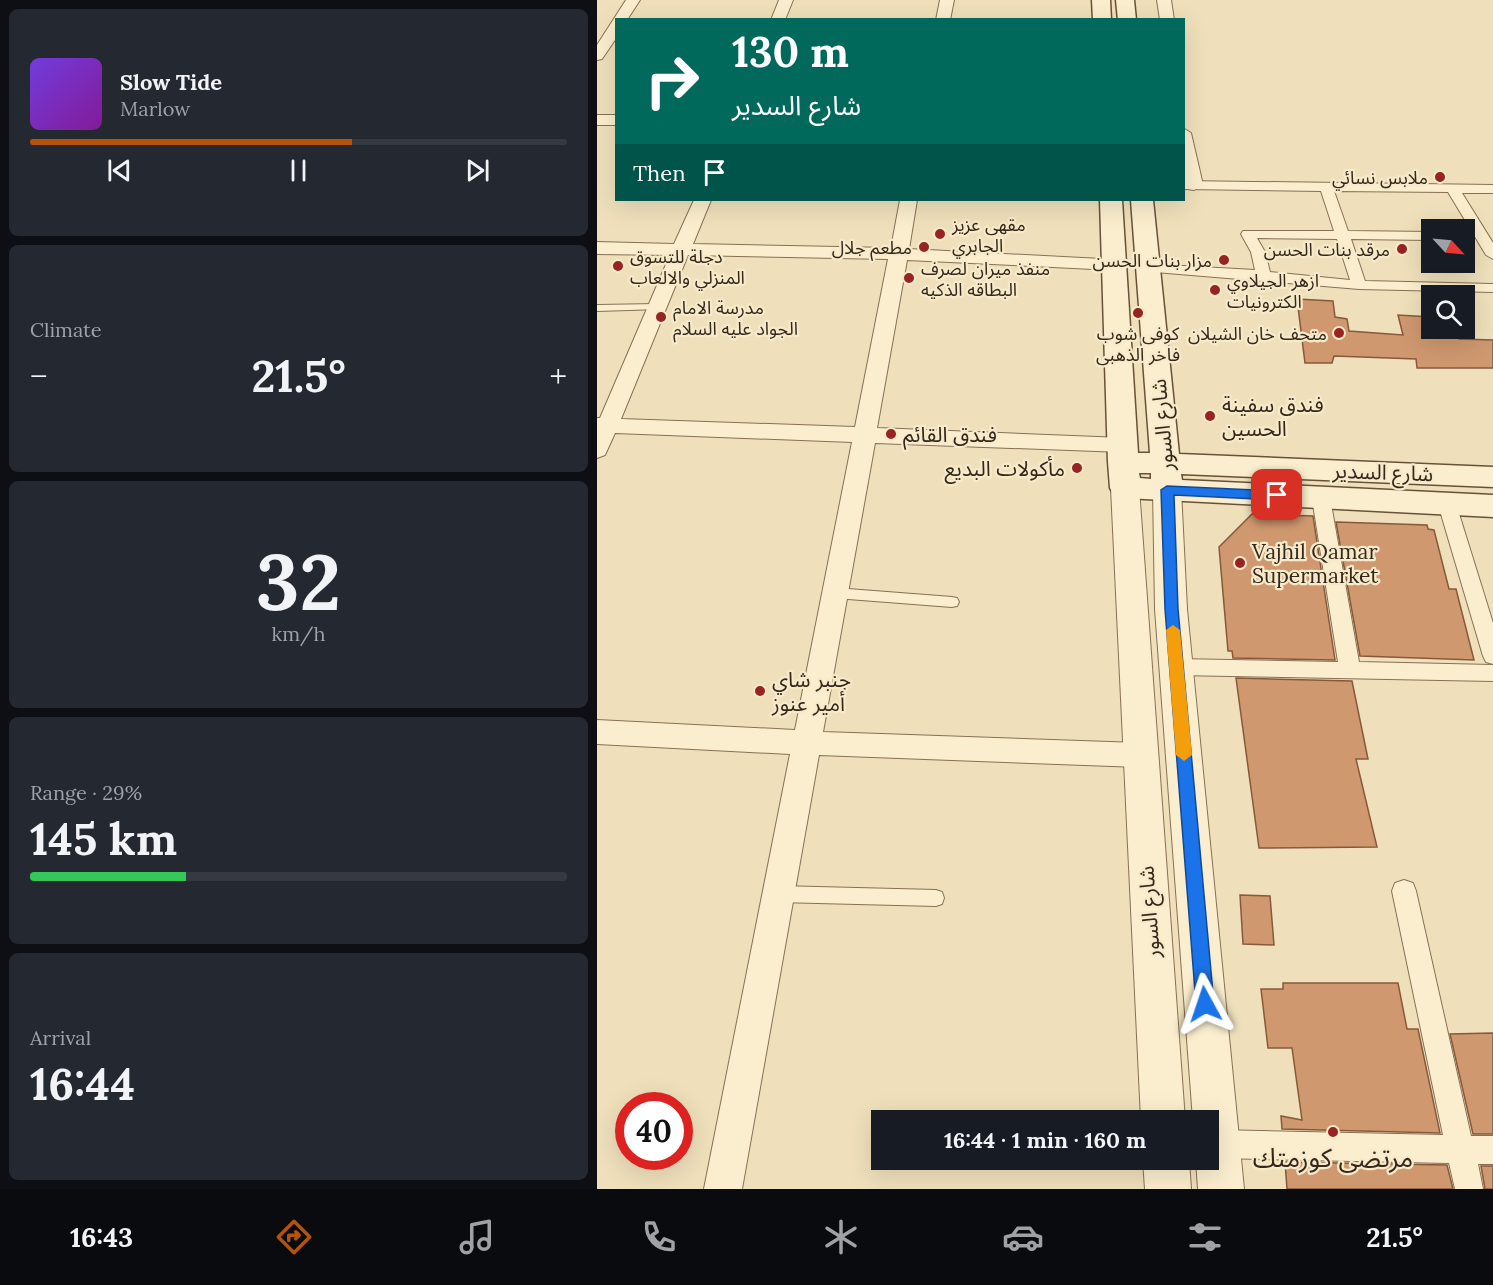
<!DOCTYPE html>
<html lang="en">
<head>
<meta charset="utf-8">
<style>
	body { margin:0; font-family:Lora,"Noto Sans Arabic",serif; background:#242831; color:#f1f3f6; height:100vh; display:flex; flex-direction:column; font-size:22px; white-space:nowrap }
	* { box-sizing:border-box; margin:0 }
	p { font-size:20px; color:#9ea1a6 }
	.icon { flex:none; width:33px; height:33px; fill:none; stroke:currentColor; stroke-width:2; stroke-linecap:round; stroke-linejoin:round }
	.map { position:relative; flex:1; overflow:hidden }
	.panel { display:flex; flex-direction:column; gap:9px; padding:9px; background:#0d0f14; width:597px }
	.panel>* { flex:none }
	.top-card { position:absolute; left:18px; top:18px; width:570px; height:183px; border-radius:0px; box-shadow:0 6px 24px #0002; background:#00695c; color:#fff; overflow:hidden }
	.needle { width:39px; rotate:116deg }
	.buttons { position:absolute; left:824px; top:219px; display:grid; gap:12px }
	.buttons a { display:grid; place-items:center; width:54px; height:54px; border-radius:0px; background:#171b24; box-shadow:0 6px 24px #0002; font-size:30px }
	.speed { position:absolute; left:18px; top:1092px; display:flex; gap:12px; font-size:30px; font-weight:700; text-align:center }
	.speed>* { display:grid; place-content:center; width:78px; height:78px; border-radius:50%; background:#171b24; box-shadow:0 6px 24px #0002; line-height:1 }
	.speed .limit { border:9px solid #d22; background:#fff; color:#111 }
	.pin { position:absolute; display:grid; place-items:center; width:51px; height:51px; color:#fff; margin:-26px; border-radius:12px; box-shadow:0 3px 9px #0006 }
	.me { position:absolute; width:66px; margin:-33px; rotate:355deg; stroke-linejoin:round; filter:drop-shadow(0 0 4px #0008) }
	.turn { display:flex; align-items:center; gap:21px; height:126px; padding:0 18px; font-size:27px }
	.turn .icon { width:78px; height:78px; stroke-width:2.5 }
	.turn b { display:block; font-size:42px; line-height:51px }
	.then { display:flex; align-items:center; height:57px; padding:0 18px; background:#0003; gap:12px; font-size:22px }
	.big { font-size:45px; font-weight:800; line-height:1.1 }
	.panel .card { flex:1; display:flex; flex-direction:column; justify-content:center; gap:9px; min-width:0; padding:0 21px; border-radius:9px; background:#242831 }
	.panel .dial { align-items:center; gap:0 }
	.dial b { font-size:78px; line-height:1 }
	.song { display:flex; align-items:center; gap:18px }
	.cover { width:72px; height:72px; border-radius:9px; background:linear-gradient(135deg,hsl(260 70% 55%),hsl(290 70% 35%)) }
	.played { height:6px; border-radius:3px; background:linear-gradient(90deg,#b45309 60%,#363941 60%) }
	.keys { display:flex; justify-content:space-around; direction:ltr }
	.heat { display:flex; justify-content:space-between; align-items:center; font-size:33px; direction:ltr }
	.charge { height:9px; border-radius:4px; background:linear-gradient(90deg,#34c759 29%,#363941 0) }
	.trip { position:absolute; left:274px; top:1110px; width:348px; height:60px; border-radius:0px; background:#171b24; box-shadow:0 6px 24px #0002; font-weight:800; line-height:60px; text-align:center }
	.dock { display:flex; height:96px; justify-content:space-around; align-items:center; background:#090b0e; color:#9ea1a6 }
	.dock .icon { width:42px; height:42px }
	.dock .on { color:#b45309 }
	.dock b { font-size:27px; color:#f1f3f6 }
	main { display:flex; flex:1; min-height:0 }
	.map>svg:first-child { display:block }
	.building { fill:#cf986f; stroke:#87593a; stroke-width:1.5 }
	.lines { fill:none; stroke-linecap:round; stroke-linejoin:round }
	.service-casing { stroke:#877055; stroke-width:2 }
	.pedestrian-casing { stroke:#877055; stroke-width:2 }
	.minor-casing { stroke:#877055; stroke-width:2 }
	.tertiary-casing { stroke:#877055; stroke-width:2 }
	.secondary-casing { stroke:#685138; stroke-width:3 }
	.service { fill:#faeece; fill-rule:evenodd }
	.pedestrian { fill:#faeece; fill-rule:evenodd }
	.minor { fill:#faeece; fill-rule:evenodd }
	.tertiary { fill:#faeece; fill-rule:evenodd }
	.secondary { fill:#faeece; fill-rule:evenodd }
	.route { fill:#1a73e8; stroke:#114b97; stroke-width:1.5 }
	.slow { fill:#f59e0b }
	.poi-dot { fill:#982323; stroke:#f6eacb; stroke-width:2 }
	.labels { text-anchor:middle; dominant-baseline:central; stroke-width:4.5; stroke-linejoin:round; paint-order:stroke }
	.far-poi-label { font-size:18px; fill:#35281a; stroke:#f6eacb; text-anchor:end }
	.poi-label { font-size:21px; fill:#35281a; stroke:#f6eacb; text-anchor:start }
	.street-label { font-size:21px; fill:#35281a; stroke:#f6eacb }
	.near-poi-label { font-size:26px; fill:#35281a; stroke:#f6eacb }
</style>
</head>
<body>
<main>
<section class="panel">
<div class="card">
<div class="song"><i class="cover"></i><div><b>Slow Tide</b><p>Marlow</p></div></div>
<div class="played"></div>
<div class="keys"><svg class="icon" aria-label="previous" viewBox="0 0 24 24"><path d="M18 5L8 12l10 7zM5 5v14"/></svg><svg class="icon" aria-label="pause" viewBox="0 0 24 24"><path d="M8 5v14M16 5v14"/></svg><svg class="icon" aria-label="next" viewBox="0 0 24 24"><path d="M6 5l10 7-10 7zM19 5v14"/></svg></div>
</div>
<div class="card"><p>Climate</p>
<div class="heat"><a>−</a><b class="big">21.5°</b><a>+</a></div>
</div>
<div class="card dial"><b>32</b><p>km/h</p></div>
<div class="card"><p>Range · 29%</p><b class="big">145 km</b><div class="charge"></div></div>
<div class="card"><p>Arrival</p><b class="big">16:44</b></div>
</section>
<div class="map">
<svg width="896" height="1189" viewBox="0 0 896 1189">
	<rect width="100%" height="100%" fill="#efe0bb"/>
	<!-- building -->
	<g class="building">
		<polygon points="700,299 736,301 738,317 750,319 752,331 806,335 801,315 834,317 834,328 859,328 862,339 896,340 896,368 820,368 819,359 737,356 735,363 708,363"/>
		<polygon points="655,514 716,516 738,660 636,658 635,651 631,651 622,547"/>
		<polygon points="739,522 830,525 831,529 837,530 852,589 859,589 877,660 763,656"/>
		<polygon points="639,678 755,681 771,759 759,759 780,847 662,848"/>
		<polygon points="643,895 673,896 677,945 646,944"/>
		<polygon points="686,983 801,983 810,1029 821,1029 843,1133 685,1129 684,1116 705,1120 695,1048 671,1048 664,989 686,989"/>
		<polygon points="896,1033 896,1134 876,1134 853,1034"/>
		<polygon points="688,1162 850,1165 856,1189 690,1189"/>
		<polygon points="884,1166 896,1166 896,1189 888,1189"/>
	</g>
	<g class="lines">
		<!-- service casing -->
		<g class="service-casing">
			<g id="service">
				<polygon points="60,304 64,305 64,309 0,311 0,305"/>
				<polygon points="238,588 355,597 360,598 362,602 360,606 355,607 238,598 231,593"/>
				<polygon points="181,886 339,890 345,892 347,898 345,904 339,906 181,902 175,900 173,894 175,888"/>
			</g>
		</g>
		<!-- pedestrian casing -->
		<g class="pedestrian-casing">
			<g id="pedestrian">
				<path d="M 586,181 L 896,185 L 896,193 L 865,193 L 896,243 L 896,259 L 889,255 L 851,192 L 737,191 L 751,231 L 834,232 L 834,240 L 754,239 L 768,281 L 896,284 L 896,292 L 762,289 L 546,271 L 544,268 L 551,264 L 658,270 L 654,252 L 644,234 L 646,231 L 737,231 L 724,191 L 586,189 ZM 660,238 L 740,239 L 753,280 L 673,272 L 668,252 Z"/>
				<polygon points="724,492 730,494 733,498 762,662 896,665 896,681 579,675 572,673 569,667 572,661 579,659 741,662 715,498 718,494"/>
				<polygon points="850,498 856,500 859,504 896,623 896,664 889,662 886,656 841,504 844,500"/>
				<polygon points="807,880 816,883 819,891 874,1136 896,1136 896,1164 881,1164 886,1189 858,1189 852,1163 620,1158 612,1155 612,1133 620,1130 846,1135 795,891 798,883"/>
			</g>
		</g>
		<!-- minor casing -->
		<g class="minor-casing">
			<g id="minor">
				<polygon points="29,0 43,0 30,20 20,20 20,37 5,59 0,60 0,45"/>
				<polygon points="182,0 196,0 188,20 174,20"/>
				<polygon points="343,0 357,0 353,20 339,20"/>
				<polygon points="560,0 574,0 577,20 563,20"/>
				<rect x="0" y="115" width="20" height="10"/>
				<polygon points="586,128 594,133 606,185 597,190 591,189 586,176"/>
				<path d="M 97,200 L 114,200 L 96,244 L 294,248 L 303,200 L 320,200 L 312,249 L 524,260 L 526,264 L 524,268 L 517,270 L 310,260 L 280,428 L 526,438 L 534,440 L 537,445 L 534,450 L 526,452 L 278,443 L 226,732 L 542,743 L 552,746 L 556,755 L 552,764 L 542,767 L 222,755 L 145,1189 L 107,1189 L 193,754 L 0,744 L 0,720 L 198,730 L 255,442 L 18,433 L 8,455 L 0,458 L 0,418 L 3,418 L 73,255 L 0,254 L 0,242 L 77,244 ZM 91,255 L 291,259 L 258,427 L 24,419 Z"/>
			</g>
		</g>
		<!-- tertiary casing -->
		<g class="tertiary-casing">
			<g id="tertiary">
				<polygon points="528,478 538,481 542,488 588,1120 544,1120 514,488 518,481"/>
				<polygon points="570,480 580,483 584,490 590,609 647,1189 601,1189 599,1160 612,1160 612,1120 596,1120 558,609 556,490 560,483"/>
				<polygon points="546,1160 592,1160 594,1189 548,1189"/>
			</g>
		</g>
		<!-- secondary casing -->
		<g class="secondary-casing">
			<g id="secondary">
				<polygon points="495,0 513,0 514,20 496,20"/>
				<polygon points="519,0 537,0 539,20 521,20"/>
				<path d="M 503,200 L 525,200 L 541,453 L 553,453 L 534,200 L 556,200 L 582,454 L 896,467 L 896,487 L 584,474 L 585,480 L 896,495 L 896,517 L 528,498 L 517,495 L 513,488 L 511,462 ZM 542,473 L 554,473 L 554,479 L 543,478 Z"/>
			</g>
		</g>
		<!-- service -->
		<use href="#service" class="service"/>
		<!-- pedestrian -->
		<use href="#pedestrian" class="pedestrian"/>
		<!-- minor -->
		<use href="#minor" class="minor"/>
		<!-- tertiary -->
		<use href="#tertiary" class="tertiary"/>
		<!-- secondary -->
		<use href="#secondary" class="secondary"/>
	</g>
	<!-- route -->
	<polygon class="route" points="570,486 680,491 686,495 680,500 577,495 581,609 617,1004 614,1010 608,1013 602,1010 599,1004 568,609 564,490"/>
	<!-- slow -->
	<polygon class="slow" points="576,625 583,630 595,755 587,761 579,755 569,630"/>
	<!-- markers -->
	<g class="poi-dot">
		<circle cx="843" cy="177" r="6"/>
		<circle cx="343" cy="234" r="6"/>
		<circle cx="327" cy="247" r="6"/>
		<circle cx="805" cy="249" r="6"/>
		<circle cx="627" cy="260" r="6"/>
		<circle cx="21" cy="266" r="6"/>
		<circle cx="312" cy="278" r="6"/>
		<circle cx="618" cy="290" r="6"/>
		<circle cx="541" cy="313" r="6"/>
		<circle cx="64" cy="317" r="6"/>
		<circle cx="742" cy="333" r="6"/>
		<circle cx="613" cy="416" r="6"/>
		<circle cx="294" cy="434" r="6"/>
		<circle cx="480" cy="468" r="6"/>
		<circle cx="643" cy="563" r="6"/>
		<circle cx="163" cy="691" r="6"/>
		<circle cx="736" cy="1132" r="6"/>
	</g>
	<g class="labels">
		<!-- far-poi labels -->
		<g class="far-poi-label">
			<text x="831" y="177">ملابس نسائي</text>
			<text x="355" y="224" text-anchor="start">مقهى عزيز<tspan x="355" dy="21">الجابري</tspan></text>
			<text x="315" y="247">مطعم جلال</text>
			<text x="793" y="249">مرقد بنات الحسن</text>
			<text x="33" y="256" text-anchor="start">دجلة للتسوق<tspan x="33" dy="21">المنزلي والالعاب</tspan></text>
			<text x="615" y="260">مزار بنات الحسن</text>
			<text x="324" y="268" text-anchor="start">منفذ ميران لصرف<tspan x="324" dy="21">البطاقه الذكيه</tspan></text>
			<text x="630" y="280" text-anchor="start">ازهر الجيلاوي<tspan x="630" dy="21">الكترونيات</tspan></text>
			<text x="76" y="307" text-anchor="start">مدرسة الامام<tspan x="76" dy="21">الجواد عليه السلام</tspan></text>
			<text x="541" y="333" text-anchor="middle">کوفی شوب<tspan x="541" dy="21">فاخر الذهبی</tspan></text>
			<text x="730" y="333">متحف خان الشيلان</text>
		</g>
		<!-- poi labels -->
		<g class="poi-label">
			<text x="625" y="404">فندق سفينة<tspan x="625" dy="24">الحسين</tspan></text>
			<text x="306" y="434">فندق القائم</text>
			<text x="468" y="468" text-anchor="end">مأكولات البديع</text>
			<text x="655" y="551">Vajhil Qamar<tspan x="655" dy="24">Supermarket</tspan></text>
			<text x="175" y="679">جنبر شاي<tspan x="175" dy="24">أمير عنوز</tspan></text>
		</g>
		<!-- street labels -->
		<g class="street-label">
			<text transform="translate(565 425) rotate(-95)">شارع السور</text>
			<text transform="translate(786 472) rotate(2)">شارع السدير</text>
			<text transform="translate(552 912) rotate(-94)">شارع السور</text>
		</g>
		<!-- near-poi labels -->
		<g class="near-poi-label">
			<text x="736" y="1157">مرتضى كوزمتك</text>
		</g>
	</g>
</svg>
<div class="buttons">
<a><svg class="needle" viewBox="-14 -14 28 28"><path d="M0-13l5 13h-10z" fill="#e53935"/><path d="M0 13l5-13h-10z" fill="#9ea1a6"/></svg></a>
<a><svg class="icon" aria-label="search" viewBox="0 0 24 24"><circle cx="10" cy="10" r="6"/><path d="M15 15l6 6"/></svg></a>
</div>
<div class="speed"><div class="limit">40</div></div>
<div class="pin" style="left:680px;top:495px;background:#d93025"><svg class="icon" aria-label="arrive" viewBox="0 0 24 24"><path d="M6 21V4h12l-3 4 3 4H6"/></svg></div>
<svg class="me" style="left:608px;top:1004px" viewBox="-20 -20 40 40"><path d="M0-17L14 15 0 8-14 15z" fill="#1a73e8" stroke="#fff" stroke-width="4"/></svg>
<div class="trip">16:44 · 1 min · 160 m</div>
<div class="top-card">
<div class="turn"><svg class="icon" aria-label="right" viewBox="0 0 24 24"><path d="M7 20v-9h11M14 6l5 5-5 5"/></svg><div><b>130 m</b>شارع السدير</div></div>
<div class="then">Then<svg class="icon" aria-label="arrive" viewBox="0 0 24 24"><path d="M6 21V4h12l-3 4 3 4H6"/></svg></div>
</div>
</div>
</main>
<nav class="dock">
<b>16:43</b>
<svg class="icon on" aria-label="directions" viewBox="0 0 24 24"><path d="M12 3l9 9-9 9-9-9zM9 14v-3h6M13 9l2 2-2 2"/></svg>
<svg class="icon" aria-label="music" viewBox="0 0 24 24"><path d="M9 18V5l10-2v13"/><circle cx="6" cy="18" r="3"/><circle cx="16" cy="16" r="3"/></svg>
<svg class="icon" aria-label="phone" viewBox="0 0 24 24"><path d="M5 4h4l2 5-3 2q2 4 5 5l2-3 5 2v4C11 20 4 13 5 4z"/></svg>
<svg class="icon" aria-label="climate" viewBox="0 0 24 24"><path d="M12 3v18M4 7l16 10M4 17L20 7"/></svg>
<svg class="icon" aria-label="car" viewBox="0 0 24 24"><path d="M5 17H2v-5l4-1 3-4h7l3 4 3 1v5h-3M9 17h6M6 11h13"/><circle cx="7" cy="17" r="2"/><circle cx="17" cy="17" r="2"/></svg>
<svg class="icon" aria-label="filters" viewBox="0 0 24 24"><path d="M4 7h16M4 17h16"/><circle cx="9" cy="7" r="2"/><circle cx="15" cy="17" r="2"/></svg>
<b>21.5°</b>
</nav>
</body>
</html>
